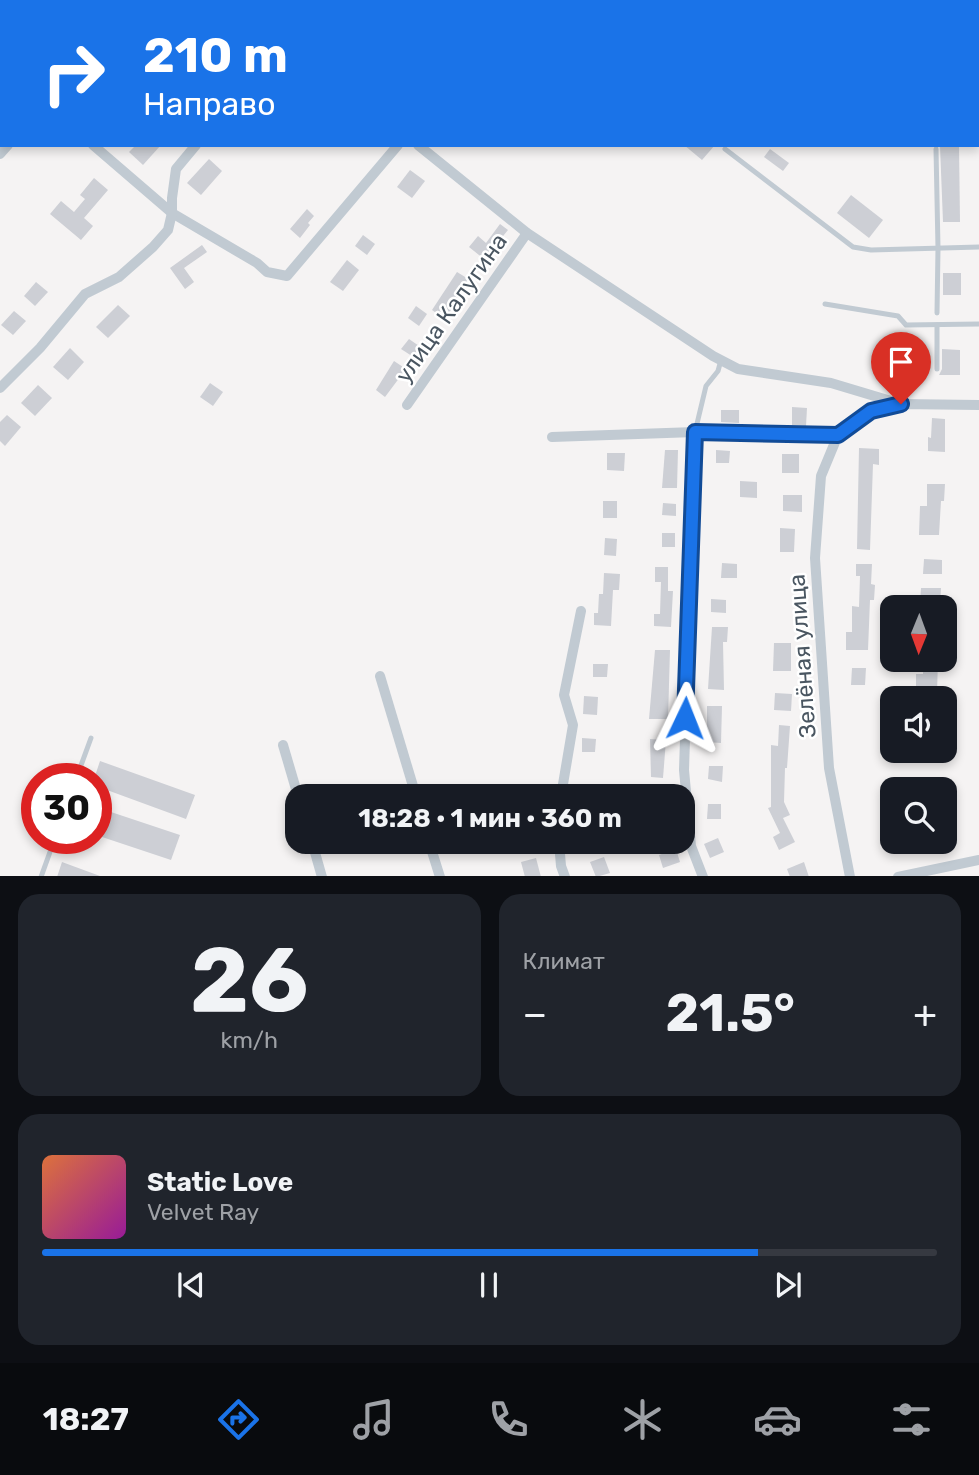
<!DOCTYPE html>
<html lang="ru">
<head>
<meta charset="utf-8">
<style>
	body { margin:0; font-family:Rubik,sans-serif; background:#20242c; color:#f1f3f6; height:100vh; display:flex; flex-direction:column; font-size:26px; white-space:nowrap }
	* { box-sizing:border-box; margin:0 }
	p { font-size:23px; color:#9ea1a6 }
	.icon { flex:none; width:38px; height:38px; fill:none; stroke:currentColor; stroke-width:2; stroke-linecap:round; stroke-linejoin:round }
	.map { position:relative; height:876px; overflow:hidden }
	.sheet { display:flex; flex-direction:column; gap:18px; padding:18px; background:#0d0f14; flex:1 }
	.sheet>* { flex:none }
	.guide { position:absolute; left:0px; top:0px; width:980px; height:147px; box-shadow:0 4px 10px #0003; background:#1a73e8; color:#fff; overflow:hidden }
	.needle { width:46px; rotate:181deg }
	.buttons { position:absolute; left:880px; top:595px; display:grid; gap:14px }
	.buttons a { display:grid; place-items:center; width:77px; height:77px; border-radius:14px; background:#171b24; box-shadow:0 4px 10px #0003; font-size:35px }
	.speed { position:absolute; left:21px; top:763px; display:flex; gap:14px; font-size:35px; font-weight:700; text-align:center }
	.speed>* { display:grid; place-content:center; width:91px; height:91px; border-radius:50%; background:#171b24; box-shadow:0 4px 10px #0003; line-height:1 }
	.speed .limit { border:10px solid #d22; background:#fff; color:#111 }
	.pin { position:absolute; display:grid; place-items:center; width:60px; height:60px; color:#fff; margin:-72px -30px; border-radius:50% 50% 50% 0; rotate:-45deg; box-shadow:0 0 7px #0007 }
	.pin .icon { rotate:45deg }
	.me { position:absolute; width:77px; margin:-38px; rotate:2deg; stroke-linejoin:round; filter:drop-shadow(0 0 5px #0008) }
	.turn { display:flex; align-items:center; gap:24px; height:147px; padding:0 28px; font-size:32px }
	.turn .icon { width:91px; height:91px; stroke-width:2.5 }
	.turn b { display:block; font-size:49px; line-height:60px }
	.big { font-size:52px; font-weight:700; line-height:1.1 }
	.sheet .tile { flex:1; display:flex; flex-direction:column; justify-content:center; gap:10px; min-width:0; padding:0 24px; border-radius:21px; background:#20242c }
	.sheet .dial { align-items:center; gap:0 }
	.dial b { font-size:91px; line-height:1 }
	.song { display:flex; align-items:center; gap:21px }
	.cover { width:84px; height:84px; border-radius:10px; background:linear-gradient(135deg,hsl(20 70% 55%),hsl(300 70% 35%)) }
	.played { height:7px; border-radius:4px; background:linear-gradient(90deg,#1a73e8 80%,#363941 80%) }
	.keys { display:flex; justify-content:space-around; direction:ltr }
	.heat { display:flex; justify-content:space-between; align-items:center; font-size:38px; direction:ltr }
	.sheet .tiles { flex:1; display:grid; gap:18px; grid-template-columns:1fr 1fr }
	.tile:last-child { grid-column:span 2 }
	.trip { position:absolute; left:285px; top:784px; width:410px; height:70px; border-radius:21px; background:#171b24; box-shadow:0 4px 10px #0003; font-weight:700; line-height:70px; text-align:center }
	.dock { display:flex; height:112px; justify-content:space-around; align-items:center; background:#090b0e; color:#9ea1a6 }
	.dock .icon { width:49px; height:49px }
	.dock .selected { color:#1a73e8 }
	.dock b { font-size:32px; color:#f1f3f6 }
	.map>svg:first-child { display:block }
	.green { fill:#c3f1d5 }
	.building { fill:#cdcfd5 }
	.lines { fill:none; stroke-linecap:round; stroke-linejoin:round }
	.service { stroke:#c1cad2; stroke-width:5 }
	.minor { stroke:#c1cad2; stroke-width:10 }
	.route-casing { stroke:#114b97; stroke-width:18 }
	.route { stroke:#1a73e8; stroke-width:12 }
	.labels { text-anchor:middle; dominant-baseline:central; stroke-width:5; stroke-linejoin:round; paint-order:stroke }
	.street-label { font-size:23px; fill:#4a5661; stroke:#fff }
</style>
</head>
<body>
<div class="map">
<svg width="979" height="877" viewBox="0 0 979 877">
	<rect width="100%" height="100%" fill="#f5f3f3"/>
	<!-- green -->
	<polygon class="green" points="639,0 820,0 822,2 638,2"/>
	<!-- building -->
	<g class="building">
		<polygon points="136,145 161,145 143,165 129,152"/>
		<polygon points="684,145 715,145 702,160"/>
		<polygon points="940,146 959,146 960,222 943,222"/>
		<polygon points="770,149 789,163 783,171 764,157"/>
		<polygon points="209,159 222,171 201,195 187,183"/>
		<polygon points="410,170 425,181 412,198 397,187"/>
		<polygon points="94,178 108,190 84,218 93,226 81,240 50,214 61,201 74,212 85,199 80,195"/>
		<polygon points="851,195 883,220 869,238 837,213"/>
		<polygon points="307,209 314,216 308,223 310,225 300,238 290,229"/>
		<polygon points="500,224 508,230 484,259 469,247 478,236 486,243"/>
		<polygon points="363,235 375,244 367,255 355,246"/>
		<polygon points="202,245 207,252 184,268 194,282 185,289 170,268"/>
		<polygon points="347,260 359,270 343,291 330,282"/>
		<polygon points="457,272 470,280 445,319 432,310"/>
		<rect x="943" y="273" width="18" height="22"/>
		<polygon points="36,282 48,292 35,306 24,296"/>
		<polygon points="118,305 130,316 108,338 96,327"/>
		<polygon points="416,306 427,314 419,326 408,318"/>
		<polygon points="14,311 26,321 13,335 1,325"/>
		<polygon points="409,339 422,348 415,358 401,349"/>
		<polygon points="70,348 84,362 68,380 53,367"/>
		<polygon points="942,349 960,350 960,375 939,375 942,369"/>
		<polygon points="394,361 406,369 385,397 376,390"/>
		<polygon points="210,383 223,392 213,406 200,397"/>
		<polygon points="38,385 52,398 35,416 21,403"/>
		<polygon points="792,407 807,408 806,426 792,425"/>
		<polygon points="721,410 739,410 739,423 721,422"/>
		<polygon points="7,415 21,427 5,446 0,441 0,422"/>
		<polygon points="932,418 945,419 945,452 928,451 928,437 931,438"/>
		<polygon points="859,448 879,449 879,465 873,464 870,550 857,549"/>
		<polygon points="665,450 678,450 677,488 662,488"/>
		<polygon points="716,450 730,451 729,463 716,463"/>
		<polygon points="607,453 625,453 624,471 607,470"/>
		<rect x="782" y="454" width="17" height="19"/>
		<polygon points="740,481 757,482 757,498 740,497"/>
		<polygon points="927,484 945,484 944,501 941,501 939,535 919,535 920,506 927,506"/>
		<polygon points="783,495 802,495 802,512 783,511"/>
		<rect x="603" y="501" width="14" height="17"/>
		<polygon points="663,503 676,504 676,516 662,515"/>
		<polygon points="780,528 795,529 794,552 780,552"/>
		<rect x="662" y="533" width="13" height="14"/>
		<polygon points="605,538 617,539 616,556 604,555"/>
		<polygon points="924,559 942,560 942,574 923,574"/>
		<polygon points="722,563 737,564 737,578 721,578"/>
		<polygon points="856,564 872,564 871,584 875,585 874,600 870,600 868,650 846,650 846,632 852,632 852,606 859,607 860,576 856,576"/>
		<polygon points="655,567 668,567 668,591 673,591 671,627 654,626 654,614 660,614 661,582 655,582"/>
		<polygon points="604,573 620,574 619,590 613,590 611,626 594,625 594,613 598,613 599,594 603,594"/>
		<polygon points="921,588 941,588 940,605 920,605"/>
		<polygon points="711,599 726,600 726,613 711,612"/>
		<polygon points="712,627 728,627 727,642 723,642 724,690 708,689"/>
		<polygon points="774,643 791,643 791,671 773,671"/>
		<polygon points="655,650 670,650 668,719 649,719"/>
		<polygon points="923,660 938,660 937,693 916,693 916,674 923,674"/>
		<polygon points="593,664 608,664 607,677 593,677"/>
		<polygon points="852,668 866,668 865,685 851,685"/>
		<polygon points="775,693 792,694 791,711 774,710"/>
		<polygon points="584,696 598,697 597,715 583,714"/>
		<polygon points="707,706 722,706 721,743 707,742"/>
		<polygon points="779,725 790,726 787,768 785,768 784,802 790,815 783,818 795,842 779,850 773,837 780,833 768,808 771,807 771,745 778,746"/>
		<polygon points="582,738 596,739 595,752 582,752"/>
		<polygon points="650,739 666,740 663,778 651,777"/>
		<polygon points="100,761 195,795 186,819 96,786 96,779 94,779"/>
		<polygon points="709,766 723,766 722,782 708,779"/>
		<polygon points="917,779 937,780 937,789 917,789"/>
		<polygon points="708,804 721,804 721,819 707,819"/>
		<polygon points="96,807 180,835 171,860 96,835"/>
		<polygon points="718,838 724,852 710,858 704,844"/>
		<polygon points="676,849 680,862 663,868 659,855"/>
		<polygon points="604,857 610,873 596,877 590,862"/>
		<polygon points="536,858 541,877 525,877 521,862"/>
		<polygon points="62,862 100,876 100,877 57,877"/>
		<polygon points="804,862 809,877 790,877 787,869"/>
	</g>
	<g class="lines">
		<!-- service -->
		<g class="service">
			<polyline points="725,149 853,247 871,250 979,247"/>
			<polyline points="936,149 938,248 937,313"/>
			<polyline points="825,304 898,316 906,325 979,324"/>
			<polyline points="937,369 937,325"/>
			<polyline points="695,432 706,386 718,371 721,360"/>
			<polyline points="76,779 91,738"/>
			<polyline points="41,877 55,838"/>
		</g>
		<!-- minor -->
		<g class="minor">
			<polyline points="274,0 275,2"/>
			<polyline points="136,2 137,0"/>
			<polyline points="326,2 327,0"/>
			<polyline points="93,145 172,213 257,263 267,272 287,276 398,145"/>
			<polyline points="418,145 527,233 713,356 738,369 831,383 901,404"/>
			<polyline points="0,154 8,145"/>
			<polyline points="0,388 40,348 85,294 119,277 153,247 168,230 172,213 172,198 176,169 196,145"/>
			<polyline points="407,405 527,233"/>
			<polyline points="695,432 684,770 691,846 703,877"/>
			<polyline points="838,435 821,476 815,558 829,768 850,877"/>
			<polyline points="552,437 695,432 838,435 871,411 901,404 979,405"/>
			<polyline points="380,676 416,796"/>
			<polyline points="283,745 298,796"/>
			<polyline points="561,796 573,725 564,695 581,611"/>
			<polyline points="312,842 322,877"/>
			<polyline points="429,842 440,877"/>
			<polyline points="559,842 561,866 565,877"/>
			<polyline points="898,877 979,860"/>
		</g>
	</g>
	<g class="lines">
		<!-- route casing -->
		<g class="route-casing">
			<polyline id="route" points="685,718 695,432 838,435 871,411 901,404"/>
		</g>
		<!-- route -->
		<use href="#route" class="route"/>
	</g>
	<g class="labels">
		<!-- street labels -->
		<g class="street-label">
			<text transform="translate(451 308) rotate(-55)">улица Калугина</text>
			<text transform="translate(802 656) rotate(-94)">Зелёная улица</text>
		</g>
	</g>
</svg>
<div class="buttons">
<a><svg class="needle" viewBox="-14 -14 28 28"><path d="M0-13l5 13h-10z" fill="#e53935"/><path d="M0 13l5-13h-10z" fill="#9ea1a6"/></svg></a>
<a><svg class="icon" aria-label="sound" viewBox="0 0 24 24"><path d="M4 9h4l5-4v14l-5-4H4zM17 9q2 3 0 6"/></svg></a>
<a><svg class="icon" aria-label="search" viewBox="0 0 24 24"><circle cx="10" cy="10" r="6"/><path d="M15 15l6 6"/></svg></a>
</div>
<div class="speed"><div class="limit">30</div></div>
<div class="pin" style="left:901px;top:404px;background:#d93025"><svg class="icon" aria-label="arrive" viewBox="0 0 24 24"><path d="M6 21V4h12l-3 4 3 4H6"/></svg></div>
<svg class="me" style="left:685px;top:718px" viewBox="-20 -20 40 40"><path d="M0-17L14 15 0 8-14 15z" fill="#1a73e8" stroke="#fff" stroke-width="4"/></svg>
<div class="trip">18:28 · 1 мин · 360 m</div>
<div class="guide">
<div class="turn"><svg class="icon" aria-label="right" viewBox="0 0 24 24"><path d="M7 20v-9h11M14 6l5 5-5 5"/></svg><div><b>210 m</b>Направо</div></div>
</div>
</div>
<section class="sheet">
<div class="tiles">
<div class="tile dial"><b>26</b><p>km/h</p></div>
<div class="tile"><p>Климат</p>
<div class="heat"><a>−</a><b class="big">21.5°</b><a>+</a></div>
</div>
<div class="tile">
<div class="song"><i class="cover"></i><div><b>Static Love</b><p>Velvet Ray</p></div></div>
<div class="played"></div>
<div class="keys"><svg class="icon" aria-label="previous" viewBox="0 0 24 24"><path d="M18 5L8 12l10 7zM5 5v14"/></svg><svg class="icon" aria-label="pause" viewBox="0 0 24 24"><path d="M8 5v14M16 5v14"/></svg><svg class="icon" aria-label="next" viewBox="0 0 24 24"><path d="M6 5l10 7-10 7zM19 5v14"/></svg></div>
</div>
</div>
</section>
<nav class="dock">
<b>18:27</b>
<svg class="icon selected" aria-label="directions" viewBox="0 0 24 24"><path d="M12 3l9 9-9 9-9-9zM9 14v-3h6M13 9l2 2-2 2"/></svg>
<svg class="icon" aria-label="music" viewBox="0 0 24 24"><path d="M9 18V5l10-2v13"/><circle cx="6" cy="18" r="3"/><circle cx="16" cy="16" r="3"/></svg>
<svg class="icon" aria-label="phone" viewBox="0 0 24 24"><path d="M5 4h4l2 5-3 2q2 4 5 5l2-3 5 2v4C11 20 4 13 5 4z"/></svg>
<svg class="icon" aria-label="climate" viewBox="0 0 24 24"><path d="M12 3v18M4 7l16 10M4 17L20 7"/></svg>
<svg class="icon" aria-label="car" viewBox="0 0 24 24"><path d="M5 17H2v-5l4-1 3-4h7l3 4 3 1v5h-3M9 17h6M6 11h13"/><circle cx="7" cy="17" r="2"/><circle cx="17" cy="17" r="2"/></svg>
<svg class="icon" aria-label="filters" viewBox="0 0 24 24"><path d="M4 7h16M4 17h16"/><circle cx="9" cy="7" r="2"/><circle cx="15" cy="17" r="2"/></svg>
</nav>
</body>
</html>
